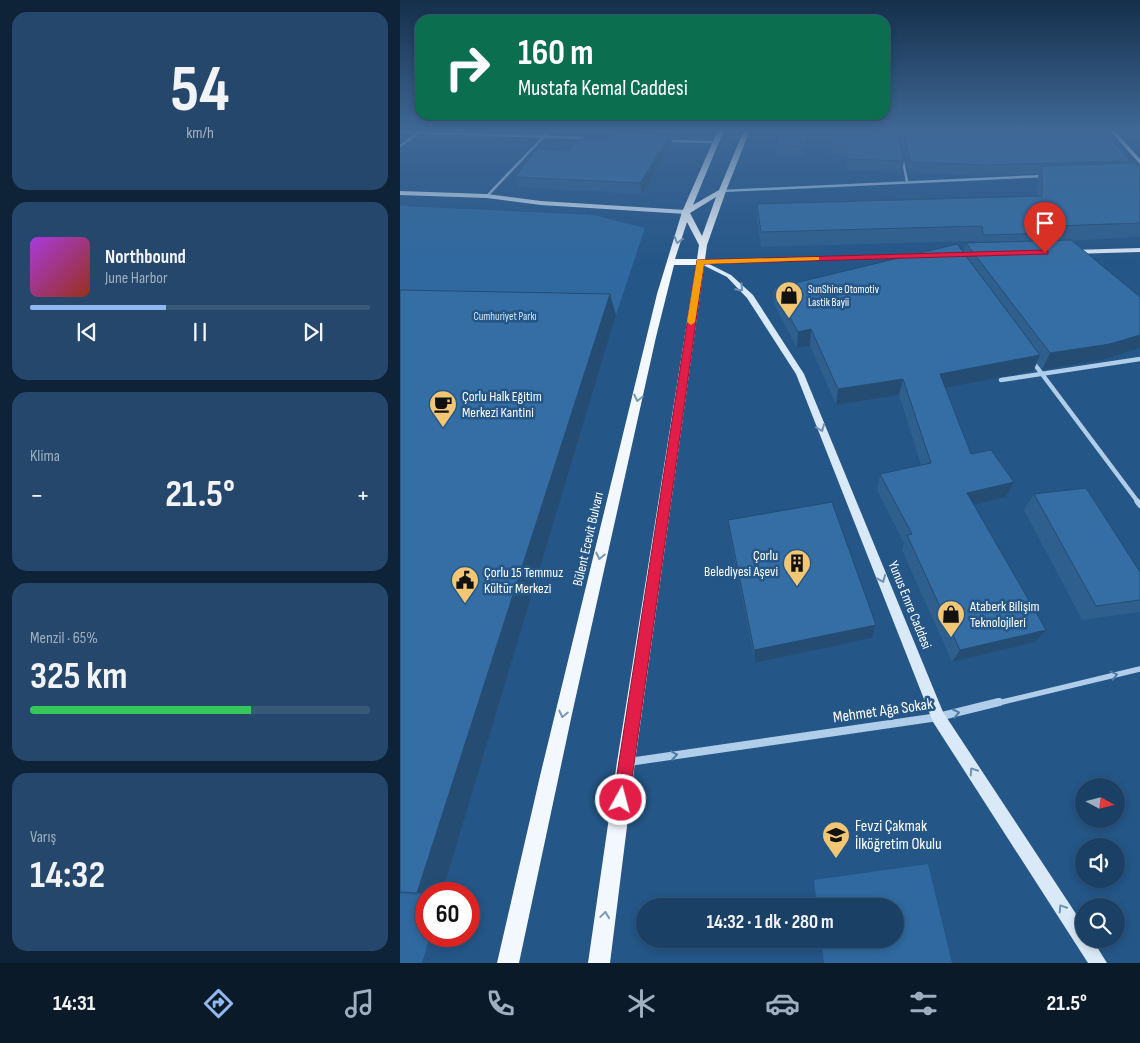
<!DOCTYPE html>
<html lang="tr">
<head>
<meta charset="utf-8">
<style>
	body { margin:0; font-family:"Sofia Sans Condensed",sans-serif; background:#24476b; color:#f1f3f6; height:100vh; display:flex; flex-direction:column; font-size:19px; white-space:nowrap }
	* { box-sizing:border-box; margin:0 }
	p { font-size:16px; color:#a0afbf }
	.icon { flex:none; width:28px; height:28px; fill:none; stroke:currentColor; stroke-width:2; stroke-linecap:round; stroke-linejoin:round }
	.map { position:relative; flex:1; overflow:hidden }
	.side { display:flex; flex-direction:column; gap:12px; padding:12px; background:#0f2338; width:400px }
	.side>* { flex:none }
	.guide { position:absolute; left:15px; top:15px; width:475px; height:105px; border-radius:15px; box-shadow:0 2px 8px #0003,0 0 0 1px #395979; background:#0b6e4f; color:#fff; overflow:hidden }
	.needle { width:32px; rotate:97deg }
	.tools { position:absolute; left:675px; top:778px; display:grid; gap:10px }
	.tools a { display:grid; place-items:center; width:50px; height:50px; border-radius:50%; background:#1b4065; box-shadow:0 2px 8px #0003,0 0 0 1px #395979; font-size:25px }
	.speed { position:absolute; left:15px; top:882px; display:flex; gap:10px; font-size:25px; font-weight:700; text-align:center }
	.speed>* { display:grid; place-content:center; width:65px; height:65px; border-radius:50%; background:#1b4065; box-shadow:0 2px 8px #0003,0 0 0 1px #395979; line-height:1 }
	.speed .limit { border:8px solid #d22; background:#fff; color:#111 }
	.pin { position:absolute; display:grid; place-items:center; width:42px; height:42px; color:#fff; margin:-51px -21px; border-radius:50% 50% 50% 0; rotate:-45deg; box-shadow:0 0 5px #0007 }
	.pin .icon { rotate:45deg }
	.me { position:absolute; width:55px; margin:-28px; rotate:7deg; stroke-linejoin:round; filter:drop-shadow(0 0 4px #0008) }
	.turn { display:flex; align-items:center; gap:18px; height:105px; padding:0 20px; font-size:22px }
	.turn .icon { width:65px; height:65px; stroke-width:2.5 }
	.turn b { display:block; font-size:35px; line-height:42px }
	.big { font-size:38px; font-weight:700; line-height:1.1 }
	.side .card { flex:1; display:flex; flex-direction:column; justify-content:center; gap:8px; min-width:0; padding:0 18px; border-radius:15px; background:#24476b }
	.side .dial { align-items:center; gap:0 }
	.dial b { font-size:65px; line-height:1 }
	.song { display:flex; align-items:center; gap:15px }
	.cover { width:60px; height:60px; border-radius:8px; background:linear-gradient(135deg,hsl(280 70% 55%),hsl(10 70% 35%)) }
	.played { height:5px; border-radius:2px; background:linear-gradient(90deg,#90b9f0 40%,#395979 40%) }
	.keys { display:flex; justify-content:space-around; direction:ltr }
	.heat { display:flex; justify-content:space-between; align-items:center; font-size:28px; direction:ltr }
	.charge { height:8px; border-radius:4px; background:linear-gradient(90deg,#34c759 65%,#395979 0) }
	.trip { position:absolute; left:236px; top:898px; width:268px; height:50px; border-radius:25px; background:#1b4065; box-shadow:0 2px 8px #0003,0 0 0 1px #395979; font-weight:700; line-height:50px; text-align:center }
	.tabs { display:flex; height:80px; justify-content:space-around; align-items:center; background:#0b1a28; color:#a0afbf }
	.tabs .icon { width:35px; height:35px }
	.tabs .on { color:#90b9f0 }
	.tabs b { font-size:22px; color:#f1f3f6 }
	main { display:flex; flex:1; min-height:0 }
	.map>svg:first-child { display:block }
	.green { fill:#2f699f }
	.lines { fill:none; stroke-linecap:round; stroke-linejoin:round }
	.street-far3 { stroke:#b0cde9; stroke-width:2.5 }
	.street-far2 { stroke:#b0cde9; stroke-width:4.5 }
	.street-far1 { stroke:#b0cde9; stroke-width:5.5 }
	.street { stroke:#b0cde9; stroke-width:8 }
	.secondary { fill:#dae9f7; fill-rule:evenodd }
	.primary { fill:#f3f8fe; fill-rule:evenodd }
	.wall { fill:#2e5f8d }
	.shaded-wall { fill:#254d73 }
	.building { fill:#356ea4; stroke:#254d73 }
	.oneway { stroke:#7797b7 }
	.oneway2 { stroke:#6d91b4 }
	.oneway3 { stroke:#4e7aa4 }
	.route { fill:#e11d48; stroke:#92132f }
	.slow { fill:#f59e0b }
	.labels { text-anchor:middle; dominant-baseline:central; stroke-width:5; stroke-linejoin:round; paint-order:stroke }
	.far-poi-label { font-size:11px; fill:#fff; stroke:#245687; text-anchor:start }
	.far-park-label { font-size:11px; fill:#d4e6f7; stroke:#245687 }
	.poi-label { font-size:14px; fill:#fff; stroke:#245687; text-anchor:start }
	.street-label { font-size:14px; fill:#fff; stroke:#245687 }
	.near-street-label { font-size:16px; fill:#fff; stroke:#245687 }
	.near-poi-label { font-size:16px; fill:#fff; stroke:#245687; text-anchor:start }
</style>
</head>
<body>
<main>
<section class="side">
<div class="card dial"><b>54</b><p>km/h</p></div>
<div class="card">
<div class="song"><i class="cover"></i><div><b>Northbound</b><p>June Harbor</p></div></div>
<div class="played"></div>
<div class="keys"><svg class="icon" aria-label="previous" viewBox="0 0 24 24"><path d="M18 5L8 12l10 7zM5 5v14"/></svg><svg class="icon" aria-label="pause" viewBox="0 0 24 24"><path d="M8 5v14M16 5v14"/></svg><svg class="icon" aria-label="next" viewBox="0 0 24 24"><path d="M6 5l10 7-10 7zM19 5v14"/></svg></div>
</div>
<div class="card"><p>Klima</p>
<div class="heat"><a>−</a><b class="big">21.5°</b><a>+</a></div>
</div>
<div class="card"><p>Menzil · 65%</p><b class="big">325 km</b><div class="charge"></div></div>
<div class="card"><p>Varış</p><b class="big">14:32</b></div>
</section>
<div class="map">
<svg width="740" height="963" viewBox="0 0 740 963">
	<rect width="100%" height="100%" fill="#245687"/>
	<!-- green -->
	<g class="green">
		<polygon points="0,206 194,215 245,228 216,315 42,894 26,894 26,936 30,936 22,963 0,963"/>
		<polygon points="528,864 552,963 424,963 421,939 495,939 495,906 417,906 414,880"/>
	</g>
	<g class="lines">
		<!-- street-far3 -->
		<g class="street-far3">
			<polyline points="0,132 184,138"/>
			<polyline points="265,141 315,142"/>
			<polyline points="0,146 20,132"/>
			<polyline points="502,157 507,181"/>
			<polyline points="322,191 645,176"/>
			<polyline points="87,196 150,130"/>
		</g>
		<!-- street-far2 -->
		<g class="street-far2">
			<polyline points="633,362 738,502"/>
			<polyline points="601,380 740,359"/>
		</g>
		<!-- street-far1 -->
		<g class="street-far1">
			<polyline points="737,501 740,505"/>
			<polyline points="594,704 740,669"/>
		</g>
		<!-- street -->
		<polyline class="street" points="229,762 538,717 599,702"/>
		<!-- secondary -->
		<g class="secondary">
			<polygon points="709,130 714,130 740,159 740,164"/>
			<polygon points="0,191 87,194 141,201 286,210 289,212 286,214 141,205 87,198 0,195"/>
			<polygon points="740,248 740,252 671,254 668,252 671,250"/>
			<polygon points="516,254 518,255 518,257 309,264 331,275 353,295 404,374 543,712 684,926 684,939 692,939 707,963 688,963 533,722 396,374 347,298 327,277 297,262 300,260"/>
		</g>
		<!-- primary -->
		<path class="primary" d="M 318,130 L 324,130 L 293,205 L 319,190 L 344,130 L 350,130 L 326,191 L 307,245 L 235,762 L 210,963 L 188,963 L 217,762 L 296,265 L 274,265 L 256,337 L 172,714 L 119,963 L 97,963 L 140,776 L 257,294 L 282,212 ZM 316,197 L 302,236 L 290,213 ZM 287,222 L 299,245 L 297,259 L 275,259 Z"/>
	</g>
	<!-- wall -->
	<g class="wall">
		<polygon points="220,130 280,130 276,138 271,137 272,144 242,194 118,187 115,177 169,151 208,139 220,132"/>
		<polygon points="433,130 504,161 502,172 446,169 447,155 430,154"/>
		<polygon points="499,130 703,130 730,161 728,164 740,168 740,237 667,241 701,360 642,370 637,363 633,371 546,388 571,454 614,482 606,497 573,505 646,630 635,642 552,662 502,550 504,543 477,490 480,474 521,465 499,395 436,405 410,346 397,348 374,304 374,288 563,252 566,243 577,243 577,241 361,247 357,219 357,204 637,196 637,180 639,174 583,176 508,172"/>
		<polygon points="732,130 740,130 740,139"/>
		<polygon points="409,132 404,157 376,155 376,145"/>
		<polygon points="0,290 216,315 42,894 26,894 26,895 0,894"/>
		<polygon points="634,494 740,572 740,612 682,620 624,510"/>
		<polygon points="328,520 476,625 472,638 355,663 330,536"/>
	</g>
	<!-- shaded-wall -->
	<g class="shaded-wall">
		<polygon points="275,130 280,130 276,138"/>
		<polygon points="408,130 409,130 409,132 404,157 404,146"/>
		<polygon points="271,134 272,144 242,194 240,183"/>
		<polygon points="210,294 216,315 42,894 17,893"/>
		<polygon points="411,329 410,346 397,348 398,332"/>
		<polygon points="740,335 740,348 701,360 642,370 650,353"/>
		<polygon points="640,355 633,371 535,390 540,374"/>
		<polygon points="503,379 499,395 436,405 438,389"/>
		<polygon points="614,482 606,497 560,508 567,493"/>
		<polygon points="476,625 472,638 355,663 354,650"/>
		<polygon points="646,630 635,642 552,662 560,650"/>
	</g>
	<!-- building -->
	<g class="building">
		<polygon points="381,130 408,130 404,146 376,145"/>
		<polygon points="433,130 496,130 504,161 447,159 448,145 431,144"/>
		<polygon points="503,130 703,130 730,161 586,165 510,162"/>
		<polygon points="214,132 271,134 240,183 115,177 137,149 169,151 180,138 208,139"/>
		<polygon points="736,163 740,168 740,223 654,226 662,233 583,235 582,226 361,232 357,204 642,196 642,166"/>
		<polygon points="671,240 740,297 740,335 710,344 650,353 566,243"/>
		<polygon points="557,244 640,355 540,374 571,454 591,450 614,482 567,493 646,630 560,650 507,535 512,534 480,474 531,463 503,379 438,389 411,329 398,332 374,288"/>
		<polygon points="0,290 210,294 17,893 0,892"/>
		<polygon points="686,488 740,572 740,600 696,606 634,494"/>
		<polygon points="432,502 476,625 354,650 328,520"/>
	</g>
	<!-- one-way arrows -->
	<defs><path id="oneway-chevron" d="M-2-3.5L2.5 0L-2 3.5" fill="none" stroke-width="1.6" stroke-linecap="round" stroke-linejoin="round" transform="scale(1.25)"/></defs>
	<g class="oneway">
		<use href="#oneway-chevron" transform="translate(278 240) rotate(107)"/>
		<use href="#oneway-chevron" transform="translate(238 398) rotate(103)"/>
		<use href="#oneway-chevron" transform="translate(200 556) rotate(103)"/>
		<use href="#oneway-chevron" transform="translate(163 714) rotate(103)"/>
		<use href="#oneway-chevron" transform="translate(205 915) rotate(-82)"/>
	</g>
	<g class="oneway2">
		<use href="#oneway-chevron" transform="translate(340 288) rotate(45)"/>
		<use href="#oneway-chevron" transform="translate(421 428) rotate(68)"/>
		<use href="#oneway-chevron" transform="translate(482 579) rotate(68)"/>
		<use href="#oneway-chevron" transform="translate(573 771) rotate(-123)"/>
		<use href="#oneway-chevron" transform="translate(662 908) rotate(-123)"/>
	</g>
	<g class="oneway3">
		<use href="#oneway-chevron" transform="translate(714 675) rotate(-13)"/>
		<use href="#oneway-chevron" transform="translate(556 713) rotate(-13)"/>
		<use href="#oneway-chevron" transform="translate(274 755) rotate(-8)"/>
	</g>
	<!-- sky -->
	<linearGradient id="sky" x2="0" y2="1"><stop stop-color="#142f4a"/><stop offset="0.49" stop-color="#3f6896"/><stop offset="1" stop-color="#3f6896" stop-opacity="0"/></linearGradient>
	<rect width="740" height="265" fill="url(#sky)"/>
	<!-- route -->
	<polygon class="route" points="645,250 648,251 648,254 304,264 229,800 227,806 221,808 215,806 213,800 297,260"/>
	<!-- slow -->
	<polygon class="slow" points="417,257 419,257 419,260 304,264 295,322 291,325 287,322 297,260"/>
	<!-- icons -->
	<defs>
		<g id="shop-pin" transform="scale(1.4375)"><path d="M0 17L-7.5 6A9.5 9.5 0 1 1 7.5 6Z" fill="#f3c673" stroke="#245687"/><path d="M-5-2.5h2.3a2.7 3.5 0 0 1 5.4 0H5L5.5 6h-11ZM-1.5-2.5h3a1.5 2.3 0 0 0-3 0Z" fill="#111"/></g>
		<g id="cafe-pin" transform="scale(1.4375)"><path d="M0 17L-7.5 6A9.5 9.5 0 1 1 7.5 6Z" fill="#f3c673" stroke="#245687"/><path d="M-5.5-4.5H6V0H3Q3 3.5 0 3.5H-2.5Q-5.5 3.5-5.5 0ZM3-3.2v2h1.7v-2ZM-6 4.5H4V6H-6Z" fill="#111"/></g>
		<g id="building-pin" transform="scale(1.4375)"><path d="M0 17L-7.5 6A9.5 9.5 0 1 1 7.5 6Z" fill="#f3c673" stroke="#245687"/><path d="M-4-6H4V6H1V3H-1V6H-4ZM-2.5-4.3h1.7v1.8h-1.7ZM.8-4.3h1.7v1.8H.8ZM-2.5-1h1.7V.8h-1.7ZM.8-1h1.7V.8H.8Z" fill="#111"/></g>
		<g id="civic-pin" transform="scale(1.4375)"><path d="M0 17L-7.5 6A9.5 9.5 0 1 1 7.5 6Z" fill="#f3c673" stroke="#245687"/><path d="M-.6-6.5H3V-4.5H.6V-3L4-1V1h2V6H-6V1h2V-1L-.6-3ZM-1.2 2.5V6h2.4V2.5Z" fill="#111"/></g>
		<g id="school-pin" transform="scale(1.4375)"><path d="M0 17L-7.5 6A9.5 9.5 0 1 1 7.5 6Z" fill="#f3c673" stroke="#245687"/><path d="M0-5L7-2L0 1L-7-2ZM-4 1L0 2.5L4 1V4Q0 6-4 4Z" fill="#111"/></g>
	</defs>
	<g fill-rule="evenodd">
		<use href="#shop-pin" x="389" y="295"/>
		<use href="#cafe-pin" x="43" y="404"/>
		<use href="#building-pin" x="397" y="563"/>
		<use href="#civic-pin" x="65" y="580"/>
		<use href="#shop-pin" x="551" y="614"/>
		<use href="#school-pin" x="436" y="835"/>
	</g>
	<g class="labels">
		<!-- far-poi labels -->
		<g class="far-poi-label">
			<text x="408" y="289">SunShine Otomotiv<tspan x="408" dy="13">Lastik Bayii</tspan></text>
		</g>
		<!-- far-park labels -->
		<g class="far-park-label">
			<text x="105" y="316">Cumhuriyet Parkı</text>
		</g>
		<!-- poi labels -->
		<g class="poi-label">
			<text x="62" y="396">Çorlu Halk Eğitim<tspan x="62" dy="16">Merkezi Kantini</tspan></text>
			<text x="378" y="555" text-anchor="end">Çorlu<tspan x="378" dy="16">Belediyesi Aşevi</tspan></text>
			<text x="84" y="572">Çorlu 15 Temmuz<tspan x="84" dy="16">Kültür Merkezi</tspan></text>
			<text x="570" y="606">Ataberk Bilişim<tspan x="570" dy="16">Teknolojileri</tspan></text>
		</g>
		<!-- street labels -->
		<g class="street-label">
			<text transform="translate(188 539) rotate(-77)">Bülent Ecevit Bulvarı</text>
			<text transform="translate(510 605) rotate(68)">Yunus Emre Caddesi</text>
		</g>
		<!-- near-street labels -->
		<g class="near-street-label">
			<text transform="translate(483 711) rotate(-8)">Mehmet Ağa Sokak</text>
		</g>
		<!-- near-poi labels -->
		<g class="near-poi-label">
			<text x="455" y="826">Fevzi Çakmak<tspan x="455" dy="18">İlköğretim Okulu</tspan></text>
		</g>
	</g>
</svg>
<div class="tools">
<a><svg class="needle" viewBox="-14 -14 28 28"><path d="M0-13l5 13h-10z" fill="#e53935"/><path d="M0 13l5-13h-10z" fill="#a0afbf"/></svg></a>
<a><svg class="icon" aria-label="sound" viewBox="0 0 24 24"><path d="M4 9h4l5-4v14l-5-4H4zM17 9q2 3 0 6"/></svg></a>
<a><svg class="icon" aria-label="search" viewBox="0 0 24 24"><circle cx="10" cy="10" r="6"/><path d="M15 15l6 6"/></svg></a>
</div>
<div class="speed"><div class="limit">60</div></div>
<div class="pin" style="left:645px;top:253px;background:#d93025"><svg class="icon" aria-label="arrive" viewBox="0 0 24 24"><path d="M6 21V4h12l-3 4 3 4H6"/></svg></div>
<svg class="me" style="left:221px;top:800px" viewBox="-20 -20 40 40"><circle r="17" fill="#e11d48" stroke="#fff" stroke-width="3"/><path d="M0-11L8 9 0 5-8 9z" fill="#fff"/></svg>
<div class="trip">14:32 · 1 dk · 280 m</div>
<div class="guide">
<div class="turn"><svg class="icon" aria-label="right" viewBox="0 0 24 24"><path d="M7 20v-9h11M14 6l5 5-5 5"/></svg><div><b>160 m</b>Mustafa Kemal Caddesi</div></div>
</div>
</div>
</main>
<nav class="tabs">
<b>14:31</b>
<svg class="icon on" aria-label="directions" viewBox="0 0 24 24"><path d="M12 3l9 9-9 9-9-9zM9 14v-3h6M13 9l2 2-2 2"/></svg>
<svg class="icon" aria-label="music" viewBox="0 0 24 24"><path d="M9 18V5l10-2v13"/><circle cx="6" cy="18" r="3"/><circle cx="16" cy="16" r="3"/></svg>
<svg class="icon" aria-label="phone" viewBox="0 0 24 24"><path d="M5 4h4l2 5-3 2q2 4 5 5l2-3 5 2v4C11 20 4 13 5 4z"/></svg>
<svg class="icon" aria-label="climate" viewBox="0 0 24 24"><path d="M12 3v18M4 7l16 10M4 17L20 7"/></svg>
<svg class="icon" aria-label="car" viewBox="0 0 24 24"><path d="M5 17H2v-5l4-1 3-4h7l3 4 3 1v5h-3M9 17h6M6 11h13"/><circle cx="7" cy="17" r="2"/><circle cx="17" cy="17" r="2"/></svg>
<svg class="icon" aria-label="filters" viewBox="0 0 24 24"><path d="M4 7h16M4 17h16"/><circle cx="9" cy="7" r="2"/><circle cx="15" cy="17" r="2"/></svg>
<b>21.5°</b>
</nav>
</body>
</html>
